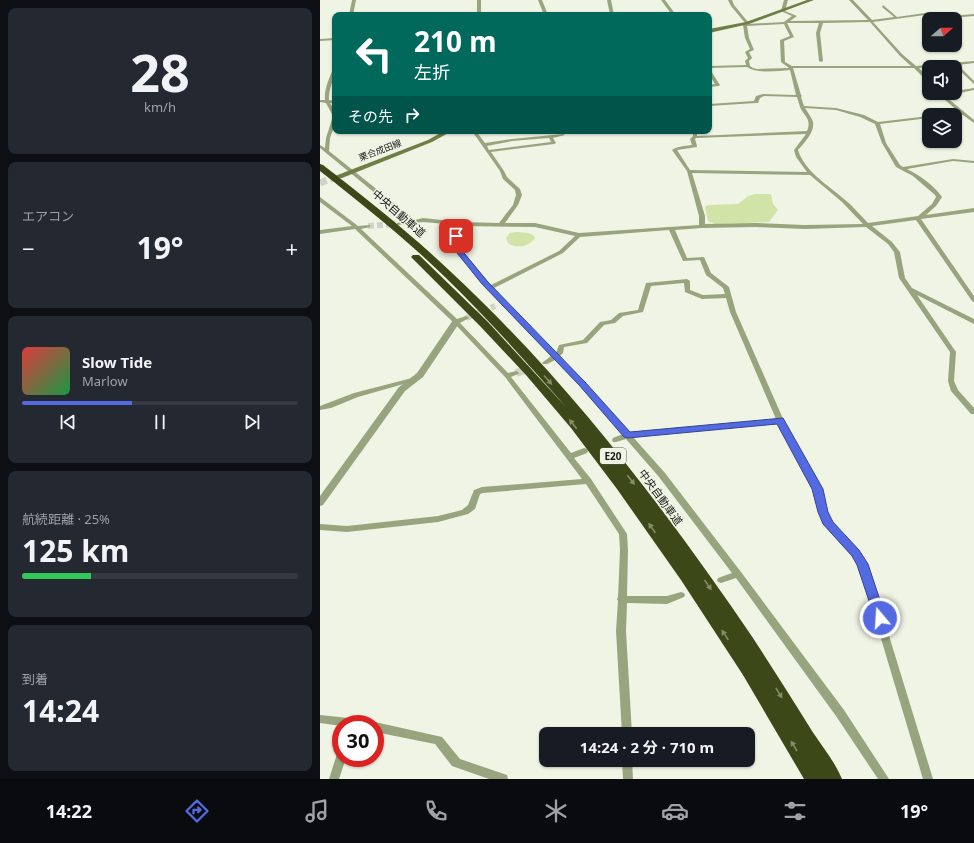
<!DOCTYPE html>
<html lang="ja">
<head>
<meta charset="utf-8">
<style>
	body { margin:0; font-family:"Noto Sans","Noto Sans JP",sans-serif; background:#242831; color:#f1f3f6; height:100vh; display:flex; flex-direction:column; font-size:15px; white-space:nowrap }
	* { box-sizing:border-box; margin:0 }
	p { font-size:13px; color:#9ea1a6 }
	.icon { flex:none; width:22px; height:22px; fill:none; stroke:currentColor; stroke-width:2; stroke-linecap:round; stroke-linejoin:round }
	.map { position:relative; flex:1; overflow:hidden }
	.sheet { display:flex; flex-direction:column; gap:8px; padding:8px; background:#0d0f14; width:320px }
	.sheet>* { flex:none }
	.banner { position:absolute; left:12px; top:12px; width:380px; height:122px; border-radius:8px; box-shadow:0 1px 3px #0004; background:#00695c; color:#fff; overflow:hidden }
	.needle { width:26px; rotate:70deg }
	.tools { position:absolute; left:602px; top:12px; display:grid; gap:8px }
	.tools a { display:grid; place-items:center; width:40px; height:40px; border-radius:8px; background:#171b24; box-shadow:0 1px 3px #0004; font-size:20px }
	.speed { position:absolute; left:12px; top:715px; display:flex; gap:8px; font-size:20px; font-weight:700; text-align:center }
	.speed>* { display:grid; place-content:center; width:52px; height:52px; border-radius:50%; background:#171b24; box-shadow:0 1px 3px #0004; line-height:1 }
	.speed .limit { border:6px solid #d22; background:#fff; color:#111 }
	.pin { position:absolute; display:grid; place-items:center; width:34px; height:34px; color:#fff; margin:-17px; border-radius:8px; box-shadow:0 2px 6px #0006 }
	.me { position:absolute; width:44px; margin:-22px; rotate:342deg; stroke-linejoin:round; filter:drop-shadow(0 0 3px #0008) }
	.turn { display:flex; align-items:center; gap:14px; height:84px; padding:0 16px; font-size:18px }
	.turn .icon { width:52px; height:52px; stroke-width:2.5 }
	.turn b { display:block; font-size:28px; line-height:34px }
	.then { display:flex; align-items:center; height:38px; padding:0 16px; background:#0003; gap:8px; font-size:15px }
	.big { font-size:30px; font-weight:700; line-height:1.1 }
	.sheet .widget { flex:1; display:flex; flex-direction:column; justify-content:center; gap:6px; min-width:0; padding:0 14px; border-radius:8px; background:#242831 }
	.sheet .dial { align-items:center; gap:0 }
	.dial b { font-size:52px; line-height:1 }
	.song { display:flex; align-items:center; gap:12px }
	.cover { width:48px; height:48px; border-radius:6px; background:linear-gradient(135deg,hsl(0 70% 55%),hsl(140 70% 35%)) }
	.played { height:4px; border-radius:2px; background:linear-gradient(90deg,#546ae0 40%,#363941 40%) }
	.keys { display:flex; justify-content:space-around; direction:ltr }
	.heat { display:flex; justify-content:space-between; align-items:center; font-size:22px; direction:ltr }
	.charge { height:6px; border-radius:3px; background:linear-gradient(90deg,#34c759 25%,#363941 0) }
	.trip { position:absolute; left:219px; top:727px; width:216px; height:40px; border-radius:8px; background:#171b24; box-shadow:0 1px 3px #0004; font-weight:700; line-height:40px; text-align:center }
	.tab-bar { display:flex; height:64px; justify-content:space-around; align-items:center; background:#090b0e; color:#9ea1a6 }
	.tab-bar .icon { width:28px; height:28px }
	.tab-bar .on { color:#546ae0 }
	.tab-bar b { font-size:18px; color:#f1f3f6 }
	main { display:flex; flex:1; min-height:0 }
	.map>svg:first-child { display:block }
	.green { fill:#d1e3a7 }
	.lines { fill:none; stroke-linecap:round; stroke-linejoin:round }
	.minor-tunnel-far1 { stroke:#cfd3c6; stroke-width:6; stroke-dasharray:6 3; stroke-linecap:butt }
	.minor-tunnel { stroke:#cfd3c6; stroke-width:8; stroke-dasharray:8 4; stroke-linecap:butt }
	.secondary-tunnel { stroke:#cfd3c6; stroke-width:7; stroke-dasharray:7 3.5; stroke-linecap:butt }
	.minor { fill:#98a47e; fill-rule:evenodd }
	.tertiary { fill:#98a47e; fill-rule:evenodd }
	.secondary { fill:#6e7e44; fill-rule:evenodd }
	.motorway { fill:#3c4817; fill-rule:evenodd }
	.oneway { fill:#848d69 }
	.route { fill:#546ae0; stroke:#374592 }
	.labels { text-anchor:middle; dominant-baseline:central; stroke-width:3; stroke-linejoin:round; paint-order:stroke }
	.far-street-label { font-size:9px; fill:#191b16; stroke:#eff4e5 }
	.shield { fill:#eff4e5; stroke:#595c54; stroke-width:1 }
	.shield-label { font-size:10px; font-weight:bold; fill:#191b16 }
	.street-label { font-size:11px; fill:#191b16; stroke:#eff4e5 }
</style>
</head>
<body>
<main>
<section class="sheet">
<div class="widget dial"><b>28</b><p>km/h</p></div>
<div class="widget"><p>エアコン</p>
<div class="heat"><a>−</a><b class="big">19°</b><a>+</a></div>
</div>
<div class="widget">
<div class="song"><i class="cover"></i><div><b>Slow Tide</b><p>Marlow</p></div></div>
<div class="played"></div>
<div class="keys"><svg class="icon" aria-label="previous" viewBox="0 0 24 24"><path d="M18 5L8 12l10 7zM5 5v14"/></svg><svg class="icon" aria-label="pause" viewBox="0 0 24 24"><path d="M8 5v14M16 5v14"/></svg><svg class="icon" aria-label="next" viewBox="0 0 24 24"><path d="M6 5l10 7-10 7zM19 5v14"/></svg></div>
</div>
<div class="widget"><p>航続距離 · 25%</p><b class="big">125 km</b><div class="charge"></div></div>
<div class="widget"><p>到着</p><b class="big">14:24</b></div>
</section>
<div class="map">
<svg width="654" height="779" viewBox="0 0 654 779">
	<rect width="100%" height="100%" fill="#eff4e5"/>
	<!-- green -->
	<g class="green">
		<polygon points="436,194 451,194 453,204 458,210 449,222 395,224 388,221 385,207 388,205 418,204 428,196"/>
		<path d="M 197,232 L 208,233 L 213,235 L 215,238 C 209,247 196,249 188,243 L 186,238 L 190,233 Z"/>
	</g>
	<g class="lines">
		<!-- minor-tunnel-far1 -->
		<g class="minor-tunnel-far1">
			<polyline points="48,226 76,224"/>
			<polyline points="146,318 175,306"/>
		</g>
		<!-- minor-tunnel -->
		<polyline class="minor-tunnel" points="196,373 211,368"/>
		<!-- secondary-tunnel -->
		<polyline class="secondary-tunnel" points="0,183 19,176"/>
		<!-- minor -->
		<g class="minor">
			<polygon points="32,0 36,0 33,15 29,15"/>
			<rect x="157" y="0" width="4" height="15"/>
			<polygon points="218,0 222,0 228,15 224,15"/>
			<polygon points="287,0 291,0 294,15 290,15"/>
			<polygon points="341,0 345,0 356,15 352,15"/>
			<path d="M 408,0 L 412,0 L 414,5 L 428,22 L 428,24 L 464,22 L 472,16 L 461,11 L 464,0 L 468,0 L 465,11 L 477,16 L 470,21 L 548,20 L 529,0 L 533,0 L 552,20 L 574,17 L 562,7 L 563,5 L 577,17 L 605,13 L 631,16 L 654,14 L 654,16 L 631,18 L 605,15 L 553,22 L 582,54 L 596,66 L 654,61 L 654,63 L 638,65 L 654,81 L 654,84 L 634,65 L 599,68 L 608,78 L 609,83 L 594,68 L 473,68 L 481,95 L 482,96 L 481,97 L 484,106 L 516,108 L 544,115 L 558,122 L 609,116 L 609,118 L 560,124 L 566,143 L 580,165 L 583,167 L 633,159 L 654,161 L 654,163 L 633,161 L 587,169 C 599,175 614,185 622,197 L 616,206 L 606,215 L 654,208 L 654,212 L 601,219 L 654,296 L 654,302 L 652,301 L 596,220 L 552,226 L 572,242 L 580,252 L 585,278 L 592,288 L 654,319 L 654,324 L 652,323 L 597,295 L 636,352 L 634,381 L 638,390 L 654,408 L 654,414 L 651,414 L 631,391 L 628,381 L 630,352 L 579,278 L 574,252 L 568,244 L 546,227 L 485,229 L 435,227 L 382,228 L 355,230 L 367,258 L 384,257 L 391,273 L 409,287 L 416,312 L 464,421 L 502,489 L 507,512 L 511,522 L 538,551 L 547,564 L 613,779 L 603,779 L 539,565 L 532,555 L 505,526 L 499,512 L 494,489 L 458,424 L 313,437 L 345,473 L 421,572 L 524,710 L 569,779 L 558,779 L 516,716 L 416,578 L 401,583 L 398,582 L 397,580 L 398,578 L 412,573 L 339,477 L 306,439 L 296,442 L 293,442 L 292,440 L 293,438 L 303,434 L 268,394 L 235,360 L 227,364 L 223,364 L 222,363 L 231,356 L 180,303 L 169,290 L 167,289 L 166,287 L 134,248 L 133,236 L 138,225 L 103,222 L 77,225 L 77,223 L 89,221 L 0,148 L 0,145 L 5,148 L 6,138 L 13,116 L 6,103 L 0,102 L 0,100 L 5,100 C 4,89 9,79 13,69 L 15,68 C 15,79 8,89 9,100 L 15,101 L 15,103 L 10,103 L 15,111 L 15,124 L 10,138 L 9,151 L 95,220 L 103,218 L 141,222 L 179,223 L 193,205 L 196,195 L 195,190 L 183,179 L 180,171 L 152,131 L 156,131 L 165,143 L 192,139 L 243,134 L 245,135 L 233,138 L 236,143 L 234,144 L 171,152 L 184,171 L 187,177 L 200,189 L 202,195 L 198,205 L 185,223 L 215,223 L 259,233 L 379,225 L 379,216 L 367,171 L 352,150 C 357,146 365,146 372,145 L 370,139 L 373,136 L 373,131 L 377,131 L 377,136 L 487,131 C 492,119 484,116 480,107 C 479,104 478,100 477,97 L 444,96 L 440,98 L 438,103 L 436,103 L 389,106 L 389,104 L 434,101 L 436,96 L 443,94 L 476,95 L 470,70 C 458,71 437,74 427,67 L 389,68 L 389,66 L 426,65 L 425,61 L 428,58 L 425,52 L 430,49 L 425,38 L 423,25 L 426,24 L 411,6 ZM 550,22 L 580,56 L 591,66 L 472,66 L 465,62 L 464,41 L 474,37 L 467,23 L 499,23 L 496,33 L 499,61 L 501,62 L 503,61 L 500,33 L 503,23 ZM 464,24 L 470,36 L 460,40 L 461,62 L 469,68 L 437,69 L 433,68 L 430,66 L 429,61 L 432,58 L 429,52 L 434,50 L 429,38 L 427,26 ZM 485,108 L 516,110 L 540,117 L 555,124 L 562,143 L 576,167 L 593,176 L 615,195 L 616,197 L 612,204 L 598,216 L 548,223 C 540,215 533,206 524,199 C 508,185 485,172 478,150 C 484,143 495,132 493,122 C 492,118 488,113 485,108 ZM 486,134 L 474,150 L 476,157 L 487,172 L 370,170 L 357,150 L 377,147 L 377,146 L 375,139 L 376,138 ZM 229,138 L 231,142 L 169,150 L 167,146 L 192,141 ZM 372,173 L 490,175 L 522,202 L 543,224 L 485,225 L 435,223 L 385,224 L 385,216 ZM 143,226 L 215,227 L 255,236 L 239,251 L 171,285 L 140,248 L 139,236 ZM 349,230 L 363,261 L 380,260 L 386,275 L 403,288 L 405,294 L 383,295 L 370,290 L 370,281 L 367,279 L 326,283 L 318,310 L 299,313 L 291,320 L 280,322 L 263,340 L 239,345 L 236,353 L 184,301 L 174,288 L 243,253 L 260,237 ZM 364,283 L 365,292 L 382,299 L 406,298 L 410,312 L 456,419 L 309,432 L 272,390 L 239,357 L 243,353 L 244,347 L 267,343 L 284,325 L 295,323 L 303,316 L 323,312 L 331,286 Z"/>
			<polygon points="15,38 15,40 0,41 0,39"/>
			<polygon points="389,70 391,71 400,85 399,86 389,87 389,85 395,84 389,74"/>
			<polygon points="654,88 654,90 625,96 654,120 654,123 643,115 635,116 635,115 630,115 632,114 640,113 617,93 635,93 635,91"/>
			<polygon points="0,197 38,226 50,225 50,227 41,229 137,319 146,316 148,317 149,318 140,323 188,373 196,371 198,372 199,373 198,374 191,377 251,453 264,448 267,449 268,451 267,453 254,458 271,479 307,534 308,550 307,596 347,596 361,592 364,593 365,595 364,597 347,604 307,603 306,631 312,734 302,734 296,631 298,601 297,599 298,597 300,550 299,534 266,484 163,493 160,494 155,509 148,514 118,522 27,532 0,530 0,524 27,526 118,516 142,510 148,505 154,490 162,487 262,479 185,377 134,323 35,229 0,234 0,230 32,226 0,202"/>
			<polygon points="92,378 95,380 94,381 38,397 11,408 0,410 0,406 34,393"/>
			<polygon points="0,715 38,719 42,721 43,724 21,724 21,726 0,723"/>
			<polygon points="55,722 122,737 140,759 187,775 188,779 169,779 132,766 115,744 55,732 55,724 51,724"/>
			<polygon points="21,752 21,758 26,758 19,779 9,779 17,754"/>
			<polygon points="302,760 312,760 313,779 303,779"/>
		</g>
		<!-- tertiary -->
		<polygon class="tertiary" points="133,320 139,320 140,322 103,377 85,391 3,505 0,506 0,496 79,387 97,373"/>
		<!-- secondary -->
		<g class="secondary">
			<polygon points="487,0 494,0 429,24 389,33 389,29 426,22"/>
			<polygon points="124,131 132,131 112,142 22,178 19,178 15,176 108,140"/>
		</g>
		<!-- motorway -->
		<path class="motorway" d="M 0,164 L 3,165 C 47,199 91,234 131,272 C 247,380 344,507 433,638 C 453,669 473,700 492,731 C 502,746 515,762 522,779 L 484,779 L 423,675 L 361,580 L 297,489 L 251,428 L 206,375 L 160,326 L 91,257 L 93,255 L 99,255 L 168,322 L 245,406 L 239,399 C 202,357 165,316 125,277 C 86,239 43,205 0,171 Z"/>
	</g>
	<!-- one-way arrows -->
	<defs><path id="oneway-solid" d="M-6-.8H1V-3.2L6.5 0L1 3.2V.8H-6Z"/></defs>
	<g class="oneway">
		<use href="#oneway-solid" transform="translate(228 380) rotate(49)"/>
		<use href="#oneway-solid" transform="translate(253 424) rotate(-129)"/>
		<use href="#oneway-solid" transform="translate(311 480) rotate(52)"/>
		<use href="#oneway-solid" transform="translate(332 528) rotate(-125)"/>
		<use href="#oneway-solid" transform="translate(388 585) rotate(56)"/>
		<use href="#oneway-solid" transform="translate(405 635) rotate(-124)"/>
		<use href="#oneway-solid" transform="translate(459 693) rotate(58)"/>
		<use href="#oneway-solid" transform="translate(474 746) rotate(-121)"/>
	</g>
	<!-- route -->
	<polygon class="route" points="133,234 139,234 140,248 167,281 265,382 310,432 463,418 503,489 508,512 513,522 539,550 548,564 566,618 564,622 560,623 556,622 537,565 532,556 503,524 498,512 492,489 457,424 308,438 304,437 259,385 162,284 133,248"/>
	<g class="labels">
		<!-- far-street labels -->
		<g class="far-street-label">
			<text transform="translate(60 150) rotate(-21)">栗合成田線</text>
		</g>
		<!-- shield labels -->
		<rect class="shield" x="280" y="448" width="26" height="16" rx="3"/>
		<g class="shield-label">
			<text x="293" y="456">E20</text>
		</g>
		<!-- street labels -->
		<g class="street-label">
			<text transform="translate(79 213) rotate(41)">中央自動車道</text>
			<text transform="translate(341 497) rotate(54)">中央自動車道</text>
		</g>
	</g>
</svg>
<div class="tools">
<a><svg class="needle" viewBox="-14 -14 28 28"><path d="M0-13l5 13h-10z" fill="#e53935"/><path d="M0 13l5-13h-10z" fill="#9ea1a6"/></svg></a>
<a><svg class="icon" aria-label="sound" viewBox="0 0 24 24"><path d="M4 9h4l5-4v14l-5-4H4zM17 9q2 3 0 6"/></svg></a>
<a><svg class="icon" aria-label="layers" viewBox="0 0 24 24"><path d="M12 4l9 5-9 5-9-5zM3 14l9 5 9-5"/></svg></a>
</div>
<div class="speed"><div class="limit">30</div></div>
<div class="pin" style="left:136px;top:236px;background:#d93025"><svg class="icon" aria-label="arrive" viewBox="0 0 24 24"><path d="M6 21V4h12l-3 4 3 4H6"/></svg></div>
<svg class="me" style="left:560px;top:618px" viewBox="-20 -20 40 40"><circle r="17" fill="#546ae0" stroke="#fff" stroke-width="3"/><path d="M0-11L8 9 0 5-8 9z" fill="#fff"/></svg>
<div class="trip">14:24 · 2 分 · 710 m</div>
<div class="banner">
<div class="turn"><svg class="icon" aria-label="left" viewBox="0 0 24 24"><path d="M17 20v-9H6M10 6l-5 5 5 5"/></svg><div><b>210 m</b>左折</div></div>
<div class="then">その先<svg class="icon" aria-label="right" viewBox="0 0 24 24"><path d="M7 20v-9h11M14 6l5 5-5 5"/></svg></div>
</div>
</div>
</main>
<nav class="tab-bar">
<b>14:22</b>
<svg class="icon on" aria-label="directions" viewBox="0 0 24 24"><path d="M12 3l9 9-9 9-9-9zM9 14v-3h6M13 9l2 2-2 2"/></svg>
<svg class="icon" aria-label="music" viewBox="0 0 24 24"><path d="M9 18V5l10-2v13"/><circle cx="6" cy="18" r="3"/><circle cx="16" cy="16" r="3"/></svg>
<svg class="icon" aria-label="phone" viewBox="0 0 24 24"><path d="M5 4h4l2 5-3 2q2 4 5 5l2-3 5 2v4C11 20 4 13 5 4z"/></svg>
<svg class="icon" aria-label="climate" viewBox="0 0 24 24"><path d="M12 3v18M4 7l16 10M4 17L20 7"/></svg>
<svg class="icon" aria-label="car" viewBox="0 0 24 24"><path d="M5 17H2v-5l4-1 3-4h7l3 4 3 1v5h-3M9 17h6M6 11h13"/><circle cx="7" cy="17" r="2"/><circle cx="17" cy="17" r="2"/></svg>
<svg class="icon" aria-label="filters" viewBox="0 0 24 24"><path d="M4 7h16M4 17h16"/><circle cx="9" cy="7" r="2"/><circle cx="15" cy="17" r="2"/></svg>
<b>19°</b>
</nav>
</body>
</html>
